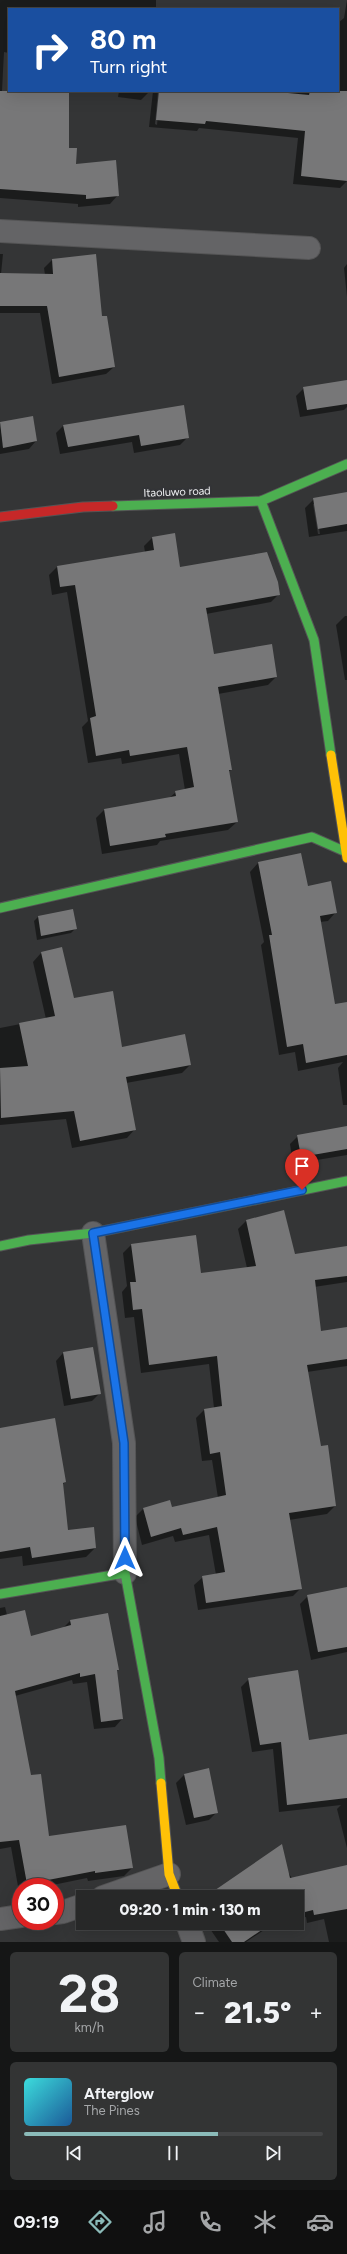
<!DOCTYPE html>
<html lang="en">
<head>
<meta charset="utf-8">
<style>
	body { margin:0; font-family:Figtree,sans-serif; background:#333434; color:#f1f3f6; height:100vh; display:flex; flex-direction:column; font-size:15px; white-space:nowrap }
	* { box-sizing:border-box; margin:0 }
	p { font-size:13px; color:#a4a6a8 }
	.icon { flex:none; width:22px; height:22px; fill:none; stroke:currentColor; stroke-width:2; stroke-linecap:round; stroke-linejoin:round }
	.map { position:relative; height:1942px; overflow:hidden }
	.side { display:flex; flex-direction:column; gap:10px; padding:10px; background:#151616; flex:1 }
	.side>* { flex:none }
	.banner { position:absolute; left:8px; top:8px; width:331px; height:84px; border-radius:0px; box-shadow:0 4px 16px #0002,0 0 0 1px #434445; background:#1a4fa0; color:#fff; overflow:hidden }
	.speed { position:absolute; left:12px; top:1878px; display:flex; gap:8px; font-size:20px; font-weight:700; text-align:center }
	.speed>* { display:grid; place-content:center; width:52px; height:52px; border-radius:50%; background:#272828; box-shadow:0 4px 16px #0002,0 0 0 1px #434445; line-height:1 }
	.speed .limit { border:6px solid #d22; background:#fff; color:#111 }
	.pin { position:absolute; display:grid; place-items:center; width:34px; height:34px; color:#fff; margin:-41px -17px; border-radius:50% 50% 50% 0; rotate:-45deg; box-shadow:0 0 4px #0007 }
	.pin .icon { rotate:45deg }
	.me { position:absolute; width:44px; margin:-22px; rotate:0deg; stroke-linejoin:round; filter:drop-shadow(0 0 3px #0008) }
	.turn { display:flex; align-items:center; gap:14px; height:84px; padding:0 16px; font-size:18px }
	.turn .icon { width:52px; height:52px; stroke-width:2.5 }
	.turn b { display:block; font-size:28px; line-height:34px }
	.big { font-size:30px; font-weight:800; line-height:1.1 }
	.side .tile { flex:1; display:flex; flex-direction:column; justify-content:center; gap:6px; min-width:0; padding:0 14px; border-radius:6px; background:#333434 }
	.side .dial { align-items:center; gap:0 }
	.dial b { font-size:52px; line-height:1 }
	.song { display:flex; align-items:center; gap:12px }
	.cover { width:48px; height:48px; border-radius:6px; background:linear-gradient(135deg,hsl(180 70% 55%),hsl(210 70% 35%)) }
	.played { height:4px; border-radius:2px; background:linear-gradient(90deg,#8bbbb9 65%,#434445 65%) }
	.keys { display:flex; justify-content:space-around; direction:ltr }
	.heat { display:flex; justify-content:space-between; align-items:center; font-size:22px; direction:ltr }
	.side .tiles { flex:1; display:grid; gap:10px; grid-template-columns:1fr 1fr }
	.tile:last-child { grid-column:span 2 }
	.trip { position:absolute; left:76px; top:1890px; width:228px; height:40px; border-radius:0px; background:#272828; box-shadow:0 4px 16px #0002,0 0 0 1px #434445; font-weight:800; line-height:40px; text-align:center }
	.dock { display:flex; height:64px; justify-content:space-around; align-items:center; background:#101010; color:#a4a6a8 }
	.dock .icon { width:28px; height:28px }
	.dock .active { color:#8bbbb9 }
	.dock b { font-size:18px; color:#f1f3f6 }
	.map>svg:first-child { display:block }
	.shadow { fill:#0007; fill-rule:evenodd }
	.building { fill:#777778 }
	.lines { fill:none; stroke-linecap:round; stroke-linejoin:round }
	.street-casing { stroke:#545455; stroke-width:24 }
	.fast-casing { stroke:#545455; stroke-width:11 }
	.slow-casing { stroke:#545455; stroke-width:11 }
	.jam-casing { stroke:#545455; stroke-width:11 }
	.street { stroke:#646466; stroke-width:22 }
	.fast { stroke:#4caf50; stroke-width:9 }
	.slow { stroke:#ffc107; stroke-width:9 }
	.jam { stroke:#c62828; stroke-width:9 }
	.route-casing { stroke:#114b97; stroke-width:10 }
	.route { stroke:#1a73e8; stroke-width:7 }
	.labels { text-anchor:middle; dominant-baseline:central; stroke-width:4; stroke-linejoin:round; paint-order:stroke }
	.street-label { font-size:11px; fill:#f2f3f5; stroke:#333437 }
</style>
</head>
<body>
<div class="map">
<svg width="347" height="1942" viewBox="0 0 347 1942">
	<rect width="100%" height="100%" fill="#343536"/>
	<!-- shadow -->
	<g class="shadow">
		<polygon points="0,0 156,0 156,9 9,9 9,53 4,52 2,91 68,91 68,149 75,165 118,195 110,204 78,207 78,204 0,198"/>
		<polygon points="347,0 347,181 340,188 293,184 298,138 199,128 197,131 149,127 153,91 158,91 155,124 157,125 160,91 338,91 338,23 344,18"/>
		<polygon points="119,91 150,91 141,100 118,97"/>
		<polygon points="0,254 3,254 1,274 45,275 44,268 52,260 101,318 114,367 106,374 52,384 40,313 0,313"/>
		<polygon points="347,264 347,297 344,268"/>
		<polygon points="347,381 347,407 344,410 300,417 296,396 304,388"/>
		<polygon points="32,417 36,441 29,449 0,454 0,423"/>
		<polygon points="64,425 188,437 180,445 134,453 132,442 60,454 56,433"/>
		<path d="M 347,493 L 347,531 L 309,537 L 305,508 L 314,499 ZM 313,504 L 315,504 L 320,534 L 318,534 Z"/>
		<polygon points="152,538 179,568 279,594 271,602 206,614 213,655 276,677 268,685 218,694 231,770 228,772 237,822 228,830 160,841 157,845 102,854 96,818 104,810 168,799 176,792 185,790 179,754 122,764 121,758 88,763 82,727 88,721 67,592 52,595 49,575 57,567 145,552 144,546"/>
		<polygon points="345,616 347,616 347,680 345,680 336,625"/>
		<polygon points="258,863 307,887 336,912 328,921 320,922 334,1005 347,1010 347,1105 343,1105 338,1068 343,1062 298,1071 295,1052 279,1055 261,945 264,942 250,872"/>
		<polygon points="38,917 75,929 71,933 37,940 34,921"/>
		<polygon points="41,953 73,999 121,1048 190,1065 182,1073 126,1083 135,1129 127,1138 72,1148 66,1119 0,1125 0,1028 46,1019 33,962"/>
		<polygon points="347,1127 347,1155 293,1164 290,1144 298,1136"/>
		<polygon points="284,1212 294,1255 347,1247 347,1282 314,1287 320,1332 347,1328 347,1366 307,1372 320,1447 335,1506 327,1514 289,1520 301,1588 293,1596 198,1610 194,1585 203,1577 216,1575 209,1535 175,1542 173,1536 142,1545 135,1517 143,1509 169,1501 171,1508 218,1498 212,1460 202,1461 196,1418 204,1410 214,1408 209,1364 141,1373 134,1317 125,1318 122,1292 127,1286 123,1253 131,1245 200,1274 247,1268 238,1229 246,1221"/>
		<polygon points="63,1353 100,1393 92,1401 64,1406 56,1361"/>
		<polygon points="0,1429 65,1482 62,1485 67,1531 95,1548 86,1557 23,1566 22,1556 0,1559"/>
		<polygon points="347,1588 347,1652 311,1660 300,1604 308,1596"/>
		<polygon points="5,1607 7,1615 31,1637 63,1628 70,1621 118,1670 116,1671 122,1719 115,1727 94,1729 87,1682 73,1684 72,1680 15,1696 30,1777 49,1837 132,1868 124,1876 88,1881 87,1878 43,1887 21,1887 21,1891 19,1892 11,1847 0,1849 0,1608"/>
		<polygon points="249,1679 308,1741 347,1735 347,1848 337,1809 341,1805 279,1812 273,1749 252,1752 241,1687"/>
		<polygon points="208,1770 217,1812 209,1820 186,1825 176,1783 184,1775"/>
		<polygon points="273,1851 292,1878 347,1866 347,1942 329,1942 324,1919 307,1923 306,1917 297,1919 297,1897 213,1897"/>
		<polygon points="206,1923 281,1923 270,1926 246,1942 219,1942"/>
	</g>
	<!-- building -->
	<g class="building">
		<polygon points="0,91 69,91 69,148 77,148 76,164 116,160 119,196 86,199 86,195 0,189"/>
		<polygon points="159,91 267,91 309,95 310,91 347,91 347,181 301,176 305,131 206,121 205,124 156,120"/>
		<polygon points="96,254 102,316 107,316 115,367 59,377 47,306 0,306 0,273 53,274 52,259"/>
		<polygon points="347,380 347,404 307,410 303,387"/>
		<polygon points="184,405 189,438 141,446 139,435 68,447 63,425"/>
		<polygon points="33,416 37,441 3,448 0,422"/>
		<polygon points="347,492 347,524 318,529 313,498"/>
		<polygon points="175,533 180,567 267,552 278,582 280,595 206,608 214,654 272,644 277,677 218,687 232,770 229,770 238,822 165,834 166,837 110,846 104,809 176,796 175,791 194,787 187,747 130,756 129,750 96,756 90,718 96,716 75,585 60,587 57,566 154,550 152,537"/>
		<polygon points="301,853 308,886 331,881 337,913 320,916 335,1004 347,1002 347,1055 306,1063 303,1044 287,1047 269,935 272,935 258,862"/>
		<polygon points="73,909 77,929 41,936 38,916"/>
		<polygon points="62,947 74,998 113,991 122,1047 185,1034 191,1065 126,1077 136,1130 80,1141 74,1111 1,1118 0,1068 28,1066 19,1023 55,1016 41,952"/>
		<polygon points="347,1126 347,1149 301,1157 297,1135"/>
		<polygon points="284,1210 295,1254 347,1246 347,1276 315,1280 321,1331 347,1327 347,1359 307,1365 321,1446 328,1445 336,1506 289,1513 302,1589 206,1603 202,1576 225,1572 217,1527 183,1535 181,1528 151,1537 143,1508 170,1500 172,1507 226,1495 220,1452 210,1454 204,1409 222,1406 217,1356 149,1365 142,1309 133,1310 130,1282 136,1282 131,1244 196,1235 201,1273 256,1266 246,1220"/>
		<polygon points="93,1347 101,1394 71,1399 63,1352"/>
		<polygon points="55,1418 66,1482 63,1483 68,1530 94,1527 96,1548 32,1558 30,1547 0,1552 0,1428"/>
		<polygon points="347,1587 347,1647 318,1652 307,1595"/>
		<polygon points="25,1610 31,1636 71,1625 70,1620 108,1613 119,1670 117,1670 123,1719 101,1722 95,1674 80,1677 80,1673 15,1691 31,1775 41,1774 49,1836 126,1825 133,1868 95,1873 95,1871 27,1884 19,1840 0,1842 0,1616"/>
		<polygon points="298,1670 309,1740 347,1734 347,1798 287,1805 281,1742 260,1745 248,1678"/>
		<polygon points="209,1768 218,1813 194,1818 184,1774"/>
		<polygon points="282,1844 290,1878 347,1865 347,1909 314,1915 313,1910 297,1914 297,1897 205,1897"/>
		<polygon points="219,1923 272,1923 244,1942 232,1942"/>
	</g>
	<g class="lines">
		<!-- street casing -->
		<g class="street-casing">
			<g id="street">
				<polyline points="0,231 309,248"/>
				<polyline points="93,1233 124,1443 125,1573"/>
				<polyline points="103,1897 169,1874"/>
				<polyline points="55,1913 63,1912 83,1905"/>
				<polyline points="0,1919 21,1916"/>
				<polyline points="187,1923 194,1942"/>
			</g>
		</g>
		<!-- fast casing -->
		<g class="fast-casing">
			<g id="fast">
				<polyline points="261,501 314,640 331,755"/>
				<polyline points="113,506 261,501 347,464"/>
				<polyline points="0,908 312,837 346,852"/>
				<polyline points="0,1246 29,1240 93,1233 347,1181"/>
				<polyline points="0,1594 125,1573 159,1758 161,1783"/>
			</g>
		</g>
		<!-- slow casing -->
		<g class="slow-casing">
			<g id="slow">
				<polyline points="331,755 347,858"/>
				<polyline points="161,1783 169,1874 178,1897"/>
			</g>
		</g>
		<!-- jam casing -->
		<g class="jam-casing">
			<polyline id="jam" points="0,517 83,507 113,506"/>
		</g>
		<!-- street -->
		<use href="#street" class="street"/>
		<!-- fast -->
		<use href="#fast" class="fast"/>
		<!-- slow -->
		<use href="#slow" class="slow"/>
		<!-- jam -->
		<use href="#jam" class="jam"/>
	</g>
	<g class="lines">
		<!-- route casing -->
		<g class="route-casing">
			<polyline id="route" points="125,1558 124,1443 93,1233 302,1190"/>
		</g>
		<!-- route -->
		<use href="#route" class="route"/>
	</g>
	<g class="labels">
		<!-- street labels -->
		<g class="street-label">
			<text transform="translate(177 492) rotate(-2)">Itaoluwo road</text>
		</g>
	</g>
</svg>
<div class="speed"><div class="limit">30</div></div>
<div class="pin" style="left:302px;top:1190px;background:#d93025"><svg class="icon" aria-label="arrive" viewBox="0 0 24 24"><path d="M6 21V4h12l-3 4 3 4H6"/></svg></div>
<svg class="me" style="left:125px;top:1558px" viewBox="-20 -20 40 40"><path d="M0-17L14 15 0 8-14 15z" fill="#1a73e8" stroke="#fff" stroke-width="4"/></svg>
<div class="trip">09:20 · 1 min · 130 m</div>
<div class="banner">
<div class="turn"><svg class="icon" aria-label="right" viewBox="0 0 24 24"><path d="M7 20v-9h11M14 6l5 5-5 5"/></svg><div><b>80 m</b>Turn right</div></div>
</div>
</div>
<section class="side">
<div class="tiles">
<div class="tile dial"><b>28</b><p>km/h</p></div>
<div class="tile"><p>Climate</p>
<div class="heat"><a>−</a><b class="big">21.5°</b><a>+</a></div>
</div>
<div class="tile">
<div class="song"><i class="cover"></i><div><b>Afterglow</b><p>The Pines</p></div></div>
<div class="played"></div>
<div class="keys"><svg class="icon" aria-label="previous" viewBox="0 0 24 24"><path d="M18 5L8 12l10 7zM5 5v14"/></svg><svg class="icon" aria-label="pause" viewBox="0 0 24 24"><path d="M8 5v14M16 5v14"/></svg><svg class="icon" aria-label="next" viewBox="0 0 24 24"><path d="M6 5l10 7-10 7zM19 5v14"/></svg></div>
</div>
</div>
</section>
<nav class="dock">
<b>09:19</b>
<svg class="icon active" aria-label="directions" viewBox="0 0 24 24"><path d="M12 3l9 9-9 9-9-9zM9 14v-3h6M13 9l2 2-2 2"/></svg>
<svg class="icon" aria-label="music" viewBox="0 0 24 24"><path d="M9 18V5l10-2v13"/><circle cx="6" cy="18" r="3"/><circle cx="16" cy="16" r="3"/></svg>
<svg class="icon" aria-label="phone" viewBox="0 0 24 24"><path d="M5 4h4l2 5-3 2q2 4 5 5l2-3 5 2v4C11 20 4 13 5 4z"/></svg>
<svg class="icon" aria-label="climate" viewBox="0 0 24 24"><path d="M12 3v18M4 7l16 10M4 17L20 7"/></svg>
<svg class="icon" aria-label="car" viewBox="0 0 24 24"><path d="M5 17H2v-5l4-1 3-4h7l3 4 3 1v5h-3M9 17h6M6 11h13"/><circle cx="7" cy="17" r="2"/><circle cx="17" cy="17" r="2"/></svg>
</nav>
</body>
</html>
